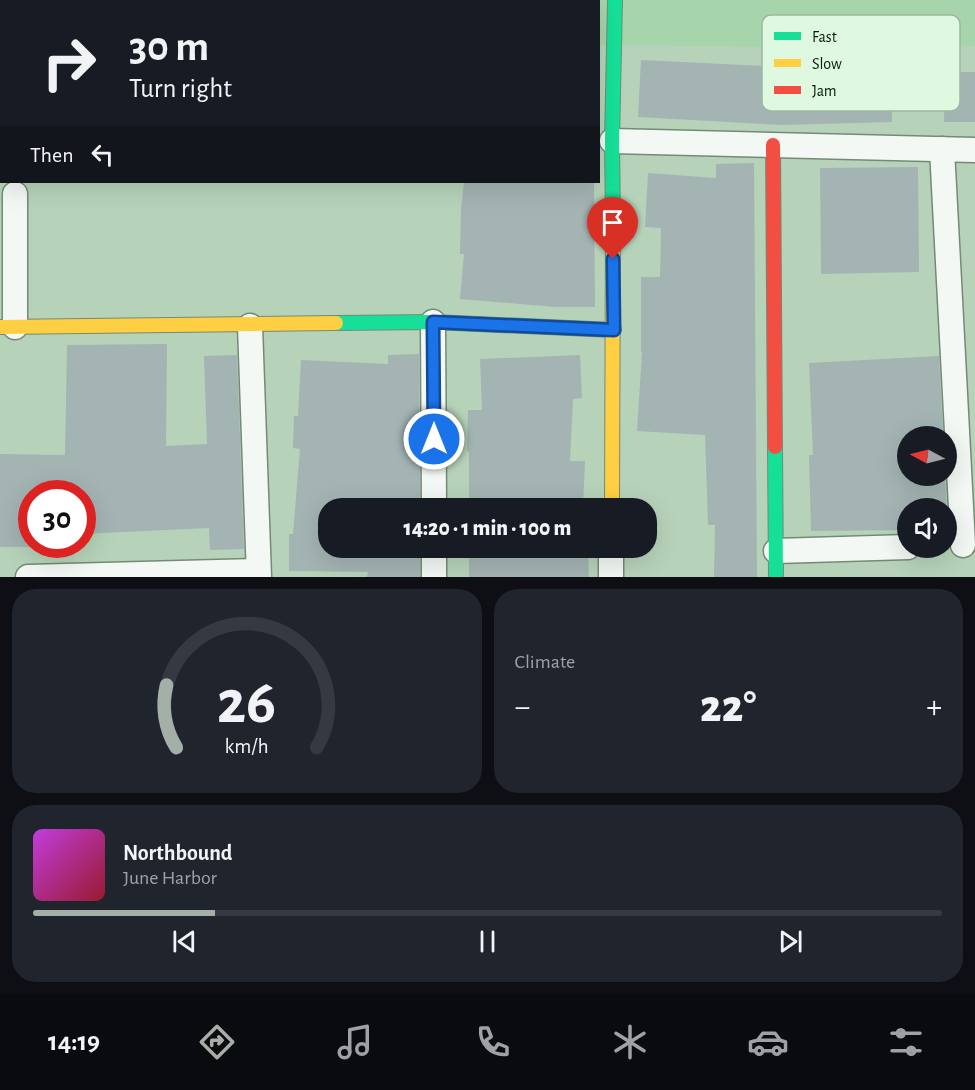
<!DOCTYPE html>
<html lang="en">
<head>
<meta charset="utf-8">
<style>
	body { margin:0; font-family:"Alegreya Sans",sans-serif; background:#20242c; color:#f1f3f6; height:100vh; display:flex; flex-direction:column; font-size:22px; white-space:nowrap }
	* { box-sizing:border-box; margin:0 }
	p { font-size:20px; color:#9ea1a6 }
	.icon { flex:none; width:33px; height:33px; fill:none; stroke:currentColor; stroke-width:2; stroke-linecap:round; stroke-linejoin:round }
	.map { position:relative; height:577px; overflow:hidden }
	.drawer { display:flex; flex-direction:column; gap:12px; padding:12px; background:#0d0f14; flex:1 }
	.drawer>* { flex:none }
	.hud { position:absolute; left:0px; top:0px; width:600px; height:183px; box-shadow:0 6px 24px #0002; background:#171b24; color:#f1f3f6; overflow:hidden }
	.needle { width:39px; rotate:277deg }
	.buttons { position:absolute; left:897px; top:426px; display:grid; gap:12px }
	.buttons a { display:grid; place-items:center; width:60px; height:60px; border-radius:50%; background:#171b24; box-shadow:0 6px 24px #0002; font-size:30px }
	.speed { position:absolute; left:18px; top:480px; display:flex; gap:12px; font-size:30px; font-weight:700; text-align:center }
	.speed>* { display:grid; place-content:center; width:78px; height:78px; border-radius:50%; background:#171b24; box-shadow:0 6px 24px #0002; line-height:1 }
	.speed .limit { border:9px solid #d22; background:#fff; color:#111 }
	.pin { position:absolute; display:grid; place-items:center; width:51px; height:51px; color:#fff; margin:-62px -26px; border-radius:50% 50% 50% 0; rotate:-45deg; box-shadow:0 0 6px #0007 }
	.pin .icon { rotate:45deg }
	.me { position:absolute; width:66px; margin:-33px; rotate:0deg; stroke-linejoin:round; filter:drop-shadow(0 0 4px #0008) }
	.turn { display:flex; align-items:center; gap:21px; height:126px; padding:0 30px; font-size:27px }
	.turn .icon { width:78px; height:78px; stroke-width:2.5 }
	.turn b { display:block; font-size:42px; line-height:51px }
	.then { display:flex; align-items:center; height:57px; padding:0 30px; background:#0003; gap:12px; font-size:22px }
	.big { font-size:45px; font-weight:800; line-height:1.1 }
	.drawer .card { flex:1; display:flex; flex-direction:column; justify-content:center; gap:9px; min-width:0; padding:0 21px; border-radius:24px; background:#20242c }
	.drawer .dial { align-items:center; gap:0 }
	.dial svg { height:156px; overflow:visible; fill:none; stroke:#363941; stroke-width:7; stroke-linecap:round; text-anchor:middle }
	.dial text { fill:#f1f3f6; stroke:none }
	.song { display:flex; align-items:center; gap:18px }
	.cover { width:72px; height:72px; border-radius:9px; background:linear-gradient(135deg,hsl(290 70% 55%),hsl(350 70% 35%)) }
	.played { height:6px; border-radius:3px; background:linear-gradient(90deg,#a3afa7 20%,#363941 20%) }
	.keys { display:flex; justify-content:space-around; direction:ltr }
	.heat { display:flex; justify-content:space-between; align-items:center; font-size:33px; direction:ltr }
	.drawer .tiles { flex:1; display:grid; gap:12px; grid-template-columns:1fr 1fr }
	.card:last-child { grid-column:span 2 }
	.trip { position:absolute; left:318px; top:498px; width:339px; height:60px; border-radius:24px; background:#171b24; box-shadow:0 6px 24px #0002; font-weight:800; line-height:60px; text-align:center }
	.dock { display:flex; height:96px; justify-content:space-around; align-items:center; background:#090b0e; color:#9ea1a6 }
	.dock .icon { width:42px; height:42px }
	.dock .selected { color:#a3afa7 }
	.dock b { font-size:27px; color:#f1f3f6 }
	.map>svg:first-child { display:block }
	.built { fill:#a6d4ab }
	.building { fill:#a3b4b3 }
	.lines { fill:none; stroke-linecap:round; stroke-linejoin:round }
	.street-casing { stroke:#748a77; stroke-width:27 }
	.fast-casing { stroke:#748a77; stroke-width:16 }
	.slow-casing { stroke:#748a77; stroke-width:16 }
	.jam-casing { stroke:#748a77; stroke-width:16 }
	.street { stroke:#f4f8f4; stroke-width:24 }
	.fast { stroke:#16e098; stroke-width:14 }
	.slow { stroke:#ffcf43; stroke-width:14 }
	.jam { stroke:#f24e42; stroke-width:14 }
	.route-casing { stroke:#114b97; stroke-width:15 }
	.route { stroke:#1a73e8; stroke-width:10 }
	.key { fill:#def9e0; stroke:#9db6a0; stroke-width:1.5 }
	.key-label { font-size:16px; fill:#061b0a }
</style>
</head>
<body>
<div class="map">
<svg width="975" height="577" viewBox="0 0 975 577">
	<rect width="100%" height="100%" fill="#b6d3b9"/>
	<!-- built -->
	<polygon class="built" points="0,0 975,0 975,46 898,44 781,47 599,45 598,2 2,2 0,45"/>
	<!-- building -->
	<g class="building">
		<polygon points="641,60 785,67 785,84 892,83 892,122 782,125 638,117"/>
		<polygon points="945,72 975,72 975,122 944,122"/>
		<polygon points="754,163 757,577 714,577 715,525 708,525 705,435 637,431 642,352 641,352 641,277 660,277 661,228 645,227 648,173 716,178 716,164"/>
		<polygon points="918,167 919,272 821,274 820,168"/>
		<polygon points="464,182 594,182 595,307 556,307 460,299 464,254 460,254 461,209"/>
		<polygon points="167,344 166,446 207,444 204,356 237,355 244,549 210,550 209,528 82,534 82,494 32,494 32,547 0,547 0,454 65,455 67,345"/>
		<polygon points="419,354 420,508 328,508 328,548 420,551 420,577 367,577 368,572 289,571 289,534 293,534 300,449 293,448 294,416 298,416 301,360 388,364 388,355"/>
		<polygon points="580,355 582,398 573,399 570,461 585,461 583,508 469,508 469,452 467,451 468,410 482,410 480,359"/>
		<polygon points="939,356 943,431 908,433 908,476 945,476 947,508 908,508 908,530 811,531 809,455 813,455 809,363"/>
		<polygon points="469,548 588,548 589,577 469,577"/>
	</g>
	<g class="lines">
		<!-- street casing -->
		<g class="street-casing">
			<g id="street">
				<polyline points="612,141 975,150"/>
				<polyline points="942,149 963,545"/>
				<polyline points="15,194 15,327"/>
				<polyline points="433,322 434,508"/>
				<polyline points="250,326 259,577"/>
				<polyline points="434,548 434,577"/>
				<polyline points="776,551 908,547"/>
				<polyline points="28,577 258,571"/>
				<polyline points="611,577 611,548"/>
			</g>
		</g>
		<!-- fast casing -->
		<g class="fast-casing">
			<g id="fast">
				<polyline points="613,222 612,141 615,0"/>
				<polyline points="336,323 433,322 614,330"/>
				<polyline points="775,447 776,577"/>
			</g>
		</g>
		<!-- slow casing -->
		<g class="slow-casing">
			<g id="slow">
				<polyline points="0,327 336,323"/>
				<polyline points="612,508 613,222"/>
			</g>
		</g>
		<!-- jam casing -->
		<g class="jam-casing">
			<polyline id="jam" points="773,145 775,447"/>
		</g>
		<!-- street -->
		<use href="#street" class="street"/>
		<!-- fast -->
		<use href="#fast" class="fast"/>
		<!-- slow -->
		<use href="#slow" class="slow"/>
		<!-- jam -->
		<use href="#jam" class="jam"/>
	</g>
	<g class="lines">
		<!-- route casing -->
		<g class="route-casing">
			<polyline id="route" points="434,439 433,322 614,330 613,259"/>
		</g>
		<!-- route -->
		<use href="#route" class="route"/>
	</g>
	<!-- legend -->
	<rect x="762" y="15" width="198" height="96" rx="9" class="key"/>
	<rect x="774" y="32" width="27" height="8" fill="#16e098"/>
	<rect x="774" y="59" width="27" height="8" fill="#ffcf43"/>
	<rect x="774" y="86" width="27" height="8" fill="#f24e42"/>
	<g class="key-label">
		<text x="812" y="42">Fast</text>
		<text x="812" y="69">Slow</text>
		<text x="812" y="96">Jam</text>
	</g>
</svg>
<div class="buttons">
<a><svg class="needle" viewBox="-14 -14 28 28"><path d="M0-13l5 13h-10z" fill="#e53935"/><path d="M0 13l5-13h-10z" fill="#9ea1a6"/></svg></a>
<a><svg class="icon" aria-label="sound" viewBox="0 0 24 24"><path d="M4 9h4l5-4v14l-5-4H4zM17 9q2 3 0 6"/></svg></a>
</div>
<div class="speed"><div class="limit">30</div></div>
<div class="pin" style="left:613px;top:259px;background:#d93025"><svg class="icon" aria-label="arrive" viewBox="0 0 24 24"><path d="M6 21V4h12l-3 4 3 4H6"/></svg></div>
<svg class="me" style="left:434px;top:439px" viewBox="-20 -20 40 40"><circle r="17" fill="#1a73e8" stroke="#fff" stroke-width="3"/><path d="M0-11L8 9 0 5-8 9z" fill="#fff"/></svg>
<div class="trip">14:20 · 1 min · 100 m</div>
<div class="hud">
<div class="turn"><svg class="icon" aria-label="right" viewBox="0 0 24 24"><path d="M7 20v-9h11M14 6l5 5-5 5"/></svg><div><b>30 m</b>Turn right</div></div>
<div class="then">Then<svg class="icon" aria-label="left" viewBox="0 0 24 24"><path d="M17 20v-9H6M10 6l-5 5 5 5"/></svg></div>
</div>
</div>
<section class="drawer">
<div class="tiles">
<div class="card dial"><svg viewBox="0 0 100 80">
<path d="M14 69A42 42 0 1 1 86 69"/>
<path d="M14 69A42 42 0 0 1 9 37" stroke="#a3afa7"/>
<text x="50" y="56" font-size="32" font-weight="700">26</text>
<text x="50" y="72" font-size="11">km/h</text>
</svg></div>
<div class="card"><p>Climate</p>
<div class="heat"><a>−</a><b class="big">22°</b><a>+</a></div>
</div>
<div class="card">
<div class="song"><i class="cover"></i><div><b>Northbound</b><p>June Harbor</p></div></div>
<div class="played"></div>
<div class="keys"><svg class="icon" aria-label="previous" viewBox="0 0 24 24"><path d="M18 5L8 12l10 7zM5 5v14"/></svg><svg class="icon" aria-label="pause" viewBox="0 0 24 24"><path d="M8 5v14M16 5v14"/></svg><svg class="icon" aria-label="next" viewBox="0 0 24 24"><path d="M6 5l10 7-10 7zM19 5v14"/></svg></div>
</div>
</div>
</section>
<nav class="dock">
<b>14:19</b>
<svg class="icon selected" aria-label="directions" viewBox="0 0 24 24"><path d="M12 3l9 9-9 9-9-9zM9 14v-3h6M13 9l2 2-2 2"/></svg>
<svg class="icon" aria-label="music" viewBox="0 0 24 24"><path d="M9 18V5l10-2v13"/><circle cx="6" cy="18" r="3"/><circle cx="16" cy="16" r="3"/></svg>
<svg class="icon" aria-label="phone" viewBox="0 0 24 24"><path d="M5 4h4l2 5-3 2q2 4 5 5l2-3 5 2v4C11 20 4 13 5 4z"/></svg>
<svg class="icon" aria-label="climate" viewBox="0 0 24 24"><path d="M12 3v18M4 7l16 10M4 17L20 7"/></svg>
<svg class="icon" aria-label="car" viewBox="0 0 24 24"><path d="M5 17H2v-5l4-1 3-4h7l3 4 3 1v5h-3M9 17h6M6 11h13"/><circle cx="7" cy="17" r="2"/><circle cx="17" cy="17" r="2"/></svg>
<svg class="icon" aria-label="filters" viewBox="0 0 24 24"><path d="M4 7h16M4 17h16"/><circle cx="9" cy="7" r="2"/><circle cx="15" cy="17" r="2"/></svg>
</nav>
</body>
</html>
